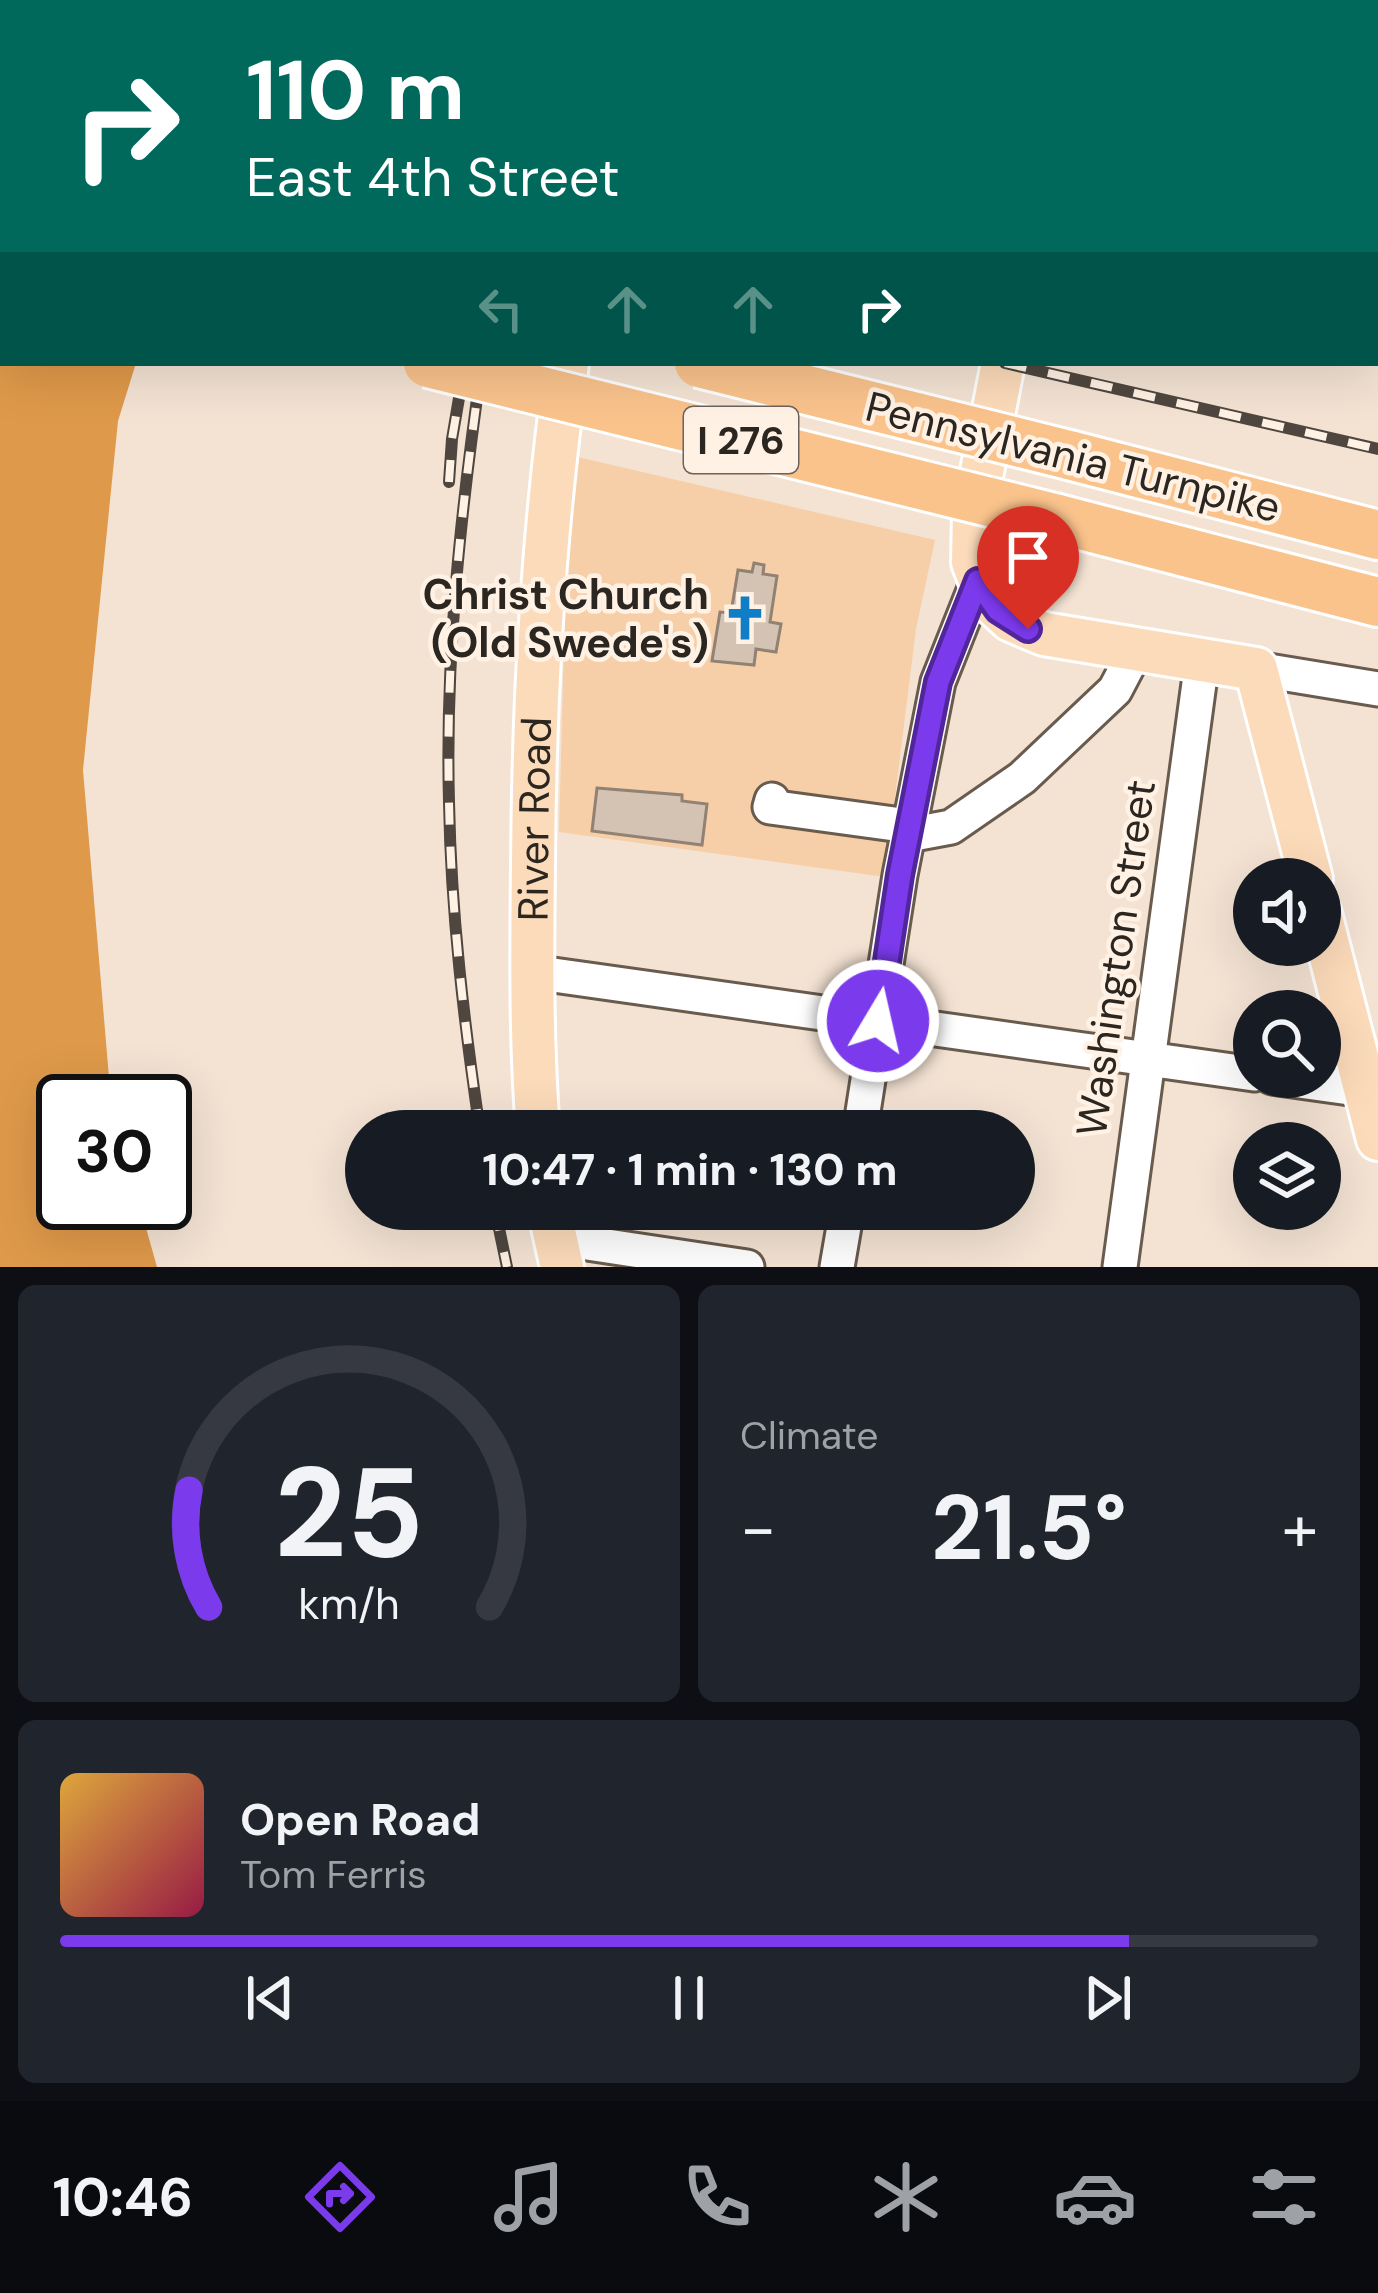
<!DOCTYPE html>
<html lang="en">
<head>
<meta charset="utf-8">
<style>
	body { margin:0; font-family:"DM Sans",sans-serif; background:#20242c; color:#f1f3f6; height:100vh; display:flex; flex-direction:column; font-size:45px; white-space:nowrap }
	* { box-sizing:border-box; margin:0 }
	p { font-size:39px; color:#9ea1a6 }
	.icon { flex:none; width:66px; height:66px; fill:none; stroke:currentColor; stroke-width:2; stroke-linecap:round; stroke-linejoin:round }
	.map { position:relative; height:1267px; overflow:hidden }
	.details { display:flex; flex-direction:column; gap:18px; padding:18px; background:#0d0f14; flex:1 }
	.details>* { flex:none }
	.guide { position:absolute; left:0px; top:0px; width:1380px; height:366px; box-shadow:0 12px 48px #0002; background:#00695c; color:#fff; overflow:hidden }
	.controls { position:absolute; left:1233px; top:858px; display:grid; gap:24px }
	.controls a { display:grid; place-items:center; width:108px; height:108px; border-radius:50%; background:#171b24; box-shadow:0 12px 48px #0002; font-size:60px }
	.speed { position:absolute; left:36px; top:1074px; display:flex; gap:24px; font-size:60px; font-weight:700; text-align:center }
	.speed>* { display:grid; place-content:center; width:156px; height:156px; border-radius:50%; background:#171b24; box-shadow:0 12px 48px #0002; line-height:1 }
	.speed .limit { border:6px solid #111; border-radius:18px; background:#fff; color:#111 }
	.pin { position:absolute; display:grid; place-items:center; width:102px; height:102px; color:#fff; margin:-123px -51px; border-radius:50% 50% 50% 0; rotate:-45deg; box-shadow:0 0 12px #0007 }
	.pin .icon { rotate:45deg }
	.me { position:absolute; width:132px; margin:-66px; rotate:9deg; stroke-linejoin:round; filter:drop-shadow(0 0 9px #0008) }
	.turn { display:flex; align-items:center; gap:42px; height:252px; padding:0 48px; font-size:54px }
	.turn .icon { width:156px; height:156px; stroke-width:2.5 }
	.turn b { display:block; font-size:84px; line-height:102px }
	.lanes { display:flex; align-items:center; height:114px; padding:0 48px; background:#0003; justify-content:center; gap:60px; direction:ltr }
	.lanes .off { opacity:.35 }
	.big { font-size:90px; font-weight:700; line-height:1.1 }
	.details .card { flex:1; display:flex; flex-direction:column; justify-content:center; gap:18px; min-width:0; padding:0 42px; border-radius:18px; background:#20242c }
	.details .dial { align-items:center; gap:0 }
	.dial svg { height:312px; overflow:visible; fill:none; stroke:#363941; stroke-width:7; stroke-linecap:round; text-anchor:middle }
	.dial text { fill:#f1f3f6; stroke:none }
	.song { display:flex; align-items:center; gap:36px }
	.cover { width:144px; height:144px; border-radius:18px; background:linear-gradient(135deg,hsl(40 70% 55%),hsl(340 70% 35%)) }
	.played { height:12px; border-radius:6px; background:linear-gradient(90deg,#7c3aed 85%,#363941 85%) }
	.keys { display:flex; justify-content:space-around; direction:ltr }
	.heat { display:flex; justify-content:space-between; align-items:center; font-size:66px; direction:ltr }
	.details .tiles { flex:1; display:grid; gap:18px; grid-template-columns:1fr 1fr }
	.card:last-child { grid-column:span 2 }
	.trip { position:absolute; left:345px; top:1110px; width:690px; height:120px; border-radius:60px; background:#171b24; box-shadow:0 12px 48px #0002; font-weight:700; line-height:120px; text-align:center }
	.tab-bar { display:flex; height:192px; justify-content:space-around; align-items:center; background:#090b0e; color:#9ea1a6 }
	.tab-bar .icon { width:84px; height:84px }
	.tab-bar .current { color:#7c3aed }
	.tab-bar b { font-size:54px; color:#f1f3f6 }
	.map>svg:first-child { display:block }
	.green { fill:#f6cfa8 }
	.water { fill:#df994a }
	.building { fill:#d4c3b3; stroke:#918273; stroke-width:3 }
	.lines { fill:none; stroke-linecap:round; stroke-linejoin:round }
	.minor-casing { stroke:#695b4d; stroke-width:39 }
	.major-casing { stroke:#fff; stroke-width:48 }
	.highway-casing { stroke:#fff; stroke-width:54 }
	.minor { stroke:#fff; stroke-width:33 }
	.major { stroke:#fcdbba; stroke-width:42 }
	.highway { stroke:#fac38c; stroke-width:48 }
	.rail-casing { stroke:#4f473f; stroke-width:12 }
	.rail { stroke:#fff1e4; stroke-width:8; stroke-dasharray:22; stroke-linecap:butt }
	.highway-bridge-casing { stroke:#fff; stroke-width:54; stroke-linecap:butt }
	.highway-bridge { stroke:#fac38c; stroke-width:48 }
	.route-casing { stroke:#51269a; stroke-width:30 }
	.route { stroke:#7c3aed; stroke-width:21 }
	.labels { text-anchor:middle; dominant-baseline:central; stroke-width:9; stroke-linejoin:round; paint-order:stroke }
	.shield { fill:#fff1e4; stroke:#6b635b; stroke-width:3 }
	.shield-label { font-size:39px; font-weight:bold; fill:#2c2620 }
	.street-label { font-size:42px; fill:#2c2620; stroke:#fff1e4 }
	.poi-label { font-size:42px; font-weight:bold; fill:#2c2620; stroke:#fff1e4; text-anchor:end }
</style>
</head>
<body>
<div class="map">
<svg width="1378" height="1267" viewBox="0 0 1378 1267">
	<rect width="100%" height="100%" fill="#f4e3d3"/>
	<!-- green -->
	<polygon class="green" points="569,455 935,540 916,629 885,877 559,832"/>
	<!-- water -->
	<polygon class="water" points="0,0 254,0 3,3 3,363 136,363 118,421 83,770 111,1101 63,1101 63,1203 139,1203 157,1267 0,1267"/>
	<!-- building -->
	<g class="building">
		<polygon points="754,563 764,565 763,574 777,576 770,622 781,624 776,652 756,649 754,665 712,661 720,612 731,613 738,570 752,572"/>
		<polygon points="597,788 682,795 682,801 707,804 702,845 592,831"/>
	</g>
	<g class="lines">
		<!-- minor casing -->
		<g class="minor-casing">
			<g id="minor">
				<polyline points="992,3 994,0"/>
				<polyline points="1256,669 1378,689"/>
				<polyline points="772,800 770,807 909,826"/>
				<polyline points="908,835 951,827 1022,778 1115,690 1136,650"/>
				<polyline points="532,972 1254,1074"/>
				<polyline points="1272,1077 1378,1092"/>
				<polyline points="860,1131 900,875 938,682 978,581"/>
				<polyline points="554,1238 747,1267"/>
				<polyline points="837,1267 847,1209"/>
				<polyline points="1120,1267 1202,661"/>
			</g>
		</g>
		<!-- major casing -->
		<g class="major-casing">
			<g id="major">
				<polyline points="786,0 789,3"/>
				<polyline points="629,3 630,0"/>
				<polyline points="1003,363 974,513 973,562 987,598 1011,620 1044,634 1256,669 1311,879"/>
				<polyline points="1320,914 1378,1139"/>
				<path id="s1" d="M 538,1131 C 531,1042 532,954 533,865 C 534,696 543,531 567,363"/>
				<polyline points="549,1209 562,1267"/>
			</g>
		</g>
		<!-- highway casing -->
		<g class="highway-casing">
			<g id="highway">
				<polyline points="0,190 3,191"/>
				<polyline points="0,257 3,258"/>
				<polyline points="1069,455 1378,535"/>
				<polyline points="1054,518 1378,602"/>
			</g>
		</g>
		<!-- minor -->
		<use href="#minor" class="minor"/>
		<!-- major -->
		<use href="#major" class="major"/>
		<!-- highway -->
		<use href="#highway" class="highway"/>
		<!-- rail casing -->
		<g class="rail-casing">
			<g id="rail">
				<polyline points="541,3 542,0"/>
				<polyline points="0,132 3,133"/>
				<polyline points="1005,363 1378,449"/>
				<polyline points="449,482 452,439 465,363"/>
				<path d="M 480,1131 C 464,1022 451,913 449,802 C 445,655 461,509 482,363"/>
				<polyline points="495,1209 507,1267"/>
			</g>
		</g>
		<!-- rail -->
		<use href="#rail" class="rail"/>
		<!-- highway-bridge casing -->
		<g class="highway-bridge-casing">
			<g id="highway-bridge">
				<polyline points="428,363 1054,518"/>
				<polyline points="699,363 1069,455"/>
			</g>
		</g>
		<!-- highway-bridge -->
		<use href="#highway-bridge" class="highway-bridge"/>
	</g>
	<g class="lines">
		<!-- route casing -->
		<g class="route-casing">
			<polyline id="route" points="878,1021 900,875 938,682 978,581 998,610 1028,629"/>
		</g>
		<!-- route -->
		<use href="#route" class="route"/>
	</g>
	<!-- icons -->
	<defs>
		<g id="church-bare" transform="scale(3.6)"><path d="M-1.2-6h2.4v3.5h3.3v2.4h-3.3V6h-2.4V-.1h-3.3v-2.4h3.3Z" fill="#0f7ec7" stroke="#fff1e4" stroke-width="2.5" paint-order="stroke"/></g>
	</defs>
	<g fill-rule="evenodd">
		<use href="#church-bare" x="745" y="618"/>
	</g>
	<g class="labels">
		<!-- shield labels -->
		<rect class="shield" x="684" y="407" width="114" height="66" rx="9"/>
		<g class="shield-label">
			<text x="741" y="440">I 276</text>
		</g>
		<!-- street labels -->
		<g class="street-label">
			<text transform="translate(1073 457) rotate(14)">Pennsylvania Turnpike</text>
			<text stroke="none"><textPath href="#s1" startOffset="312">River Road</textPath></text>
			<text transform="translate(1116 958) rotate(-82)">Washington Street</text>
		</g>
		<!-- poi labels -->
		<g class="poi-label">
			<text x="709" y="594">Christ Church<tspan x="709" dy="48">(Old Swede's)</tspan></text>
		</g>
	</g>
</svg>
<div class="controls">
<a><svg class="icon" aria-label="sound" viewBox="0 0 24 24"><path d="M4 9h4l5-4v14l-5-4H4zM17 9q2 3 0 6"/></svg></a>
<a><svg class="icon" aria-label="search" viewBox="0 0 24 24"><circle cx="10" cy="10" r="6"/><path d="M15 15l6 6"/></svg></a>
<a><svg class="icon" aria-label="layers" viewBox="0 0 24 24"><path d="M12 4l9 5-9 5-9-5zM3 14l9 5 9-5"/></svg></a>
</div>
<div class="speed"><div class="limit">30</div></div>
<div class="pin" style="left:1028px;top:629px;background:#d93025"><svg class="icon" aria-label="arrive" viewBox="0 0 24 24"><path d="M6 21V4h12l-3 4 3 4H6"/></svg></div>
<svg class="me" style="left:878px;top:1021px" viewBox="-20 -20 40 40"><circle r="17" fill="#7c3aed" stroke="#fff" stroke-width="3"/><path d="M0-11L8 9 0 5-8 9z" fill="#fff"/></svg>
<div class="trip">10:47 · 1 min · 130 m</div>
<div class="guide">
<div class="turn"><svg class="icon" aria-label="right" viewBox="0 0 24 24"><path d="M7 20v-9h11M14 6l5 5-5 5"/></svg><div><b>110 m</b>East 4th Street</div></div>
<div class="lanes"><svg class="icon off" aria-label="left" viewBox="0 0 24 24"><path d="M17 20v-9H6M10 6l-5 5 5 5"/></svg><svg class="icon off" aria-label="ahead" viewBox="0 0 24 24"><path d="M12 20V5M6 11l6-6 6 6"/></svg><svg class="icon off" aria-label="ahead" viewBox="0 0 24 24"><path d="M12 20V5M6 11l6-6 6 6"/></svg><svg class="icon" aria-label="right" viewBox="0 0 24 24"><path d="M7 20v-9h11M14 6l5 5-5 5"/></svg></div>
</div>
</div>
<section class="details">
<div class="tiles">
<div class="card dial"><svg viewBox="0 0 100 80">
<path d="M14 69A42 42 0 1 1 86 69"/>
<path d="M14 69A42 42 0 0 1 9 39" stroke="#7c3aed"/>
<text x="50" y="56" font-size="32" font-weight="700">25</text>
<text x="50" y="72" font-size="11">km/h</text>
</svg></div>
<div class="card"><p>Climate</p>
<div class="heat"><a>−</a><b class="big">21.5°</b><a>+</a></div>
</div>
<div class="card">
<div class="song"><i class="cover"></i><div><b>Open Road</b><p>Tom Ferris</p></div></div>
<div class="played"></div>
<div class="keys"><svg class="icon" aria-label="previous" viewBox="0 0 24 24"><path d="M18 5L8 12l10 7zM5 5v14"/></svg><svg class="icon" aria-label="pause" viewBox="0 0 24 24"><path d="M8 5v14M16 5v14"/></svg><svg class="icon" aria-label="next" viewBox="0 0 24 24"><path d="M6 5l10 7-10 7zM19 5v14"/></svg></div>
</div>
</div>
</section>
<nav class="tab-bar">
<b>10:46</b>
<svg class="icon current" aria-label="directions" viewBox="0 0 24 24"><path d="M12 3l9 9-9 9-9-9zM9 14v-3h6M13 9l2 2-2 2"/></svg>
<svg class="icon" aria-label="music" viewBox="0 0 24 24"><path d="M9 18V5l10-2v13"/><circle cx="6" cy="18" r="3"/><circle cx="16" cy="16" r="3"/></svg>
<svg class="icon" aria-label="phone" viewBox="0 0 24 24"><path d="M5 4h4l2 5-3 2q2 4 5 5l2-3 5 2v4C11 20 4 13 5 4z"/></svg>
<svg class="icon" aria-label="climate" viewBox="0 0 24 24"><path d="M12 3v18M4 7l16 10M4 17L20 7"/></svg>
<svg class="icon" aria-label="car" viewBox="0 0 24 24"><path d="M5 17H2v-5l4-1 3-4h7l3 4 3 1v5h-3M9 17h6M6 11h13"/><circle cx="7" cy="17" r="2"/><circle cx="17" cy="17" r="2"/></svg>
<svg class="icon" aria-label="filters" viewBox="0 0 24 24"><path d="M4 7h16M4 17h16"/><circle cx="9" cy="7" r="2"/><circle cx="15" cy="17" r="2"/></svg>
</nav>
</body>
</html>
